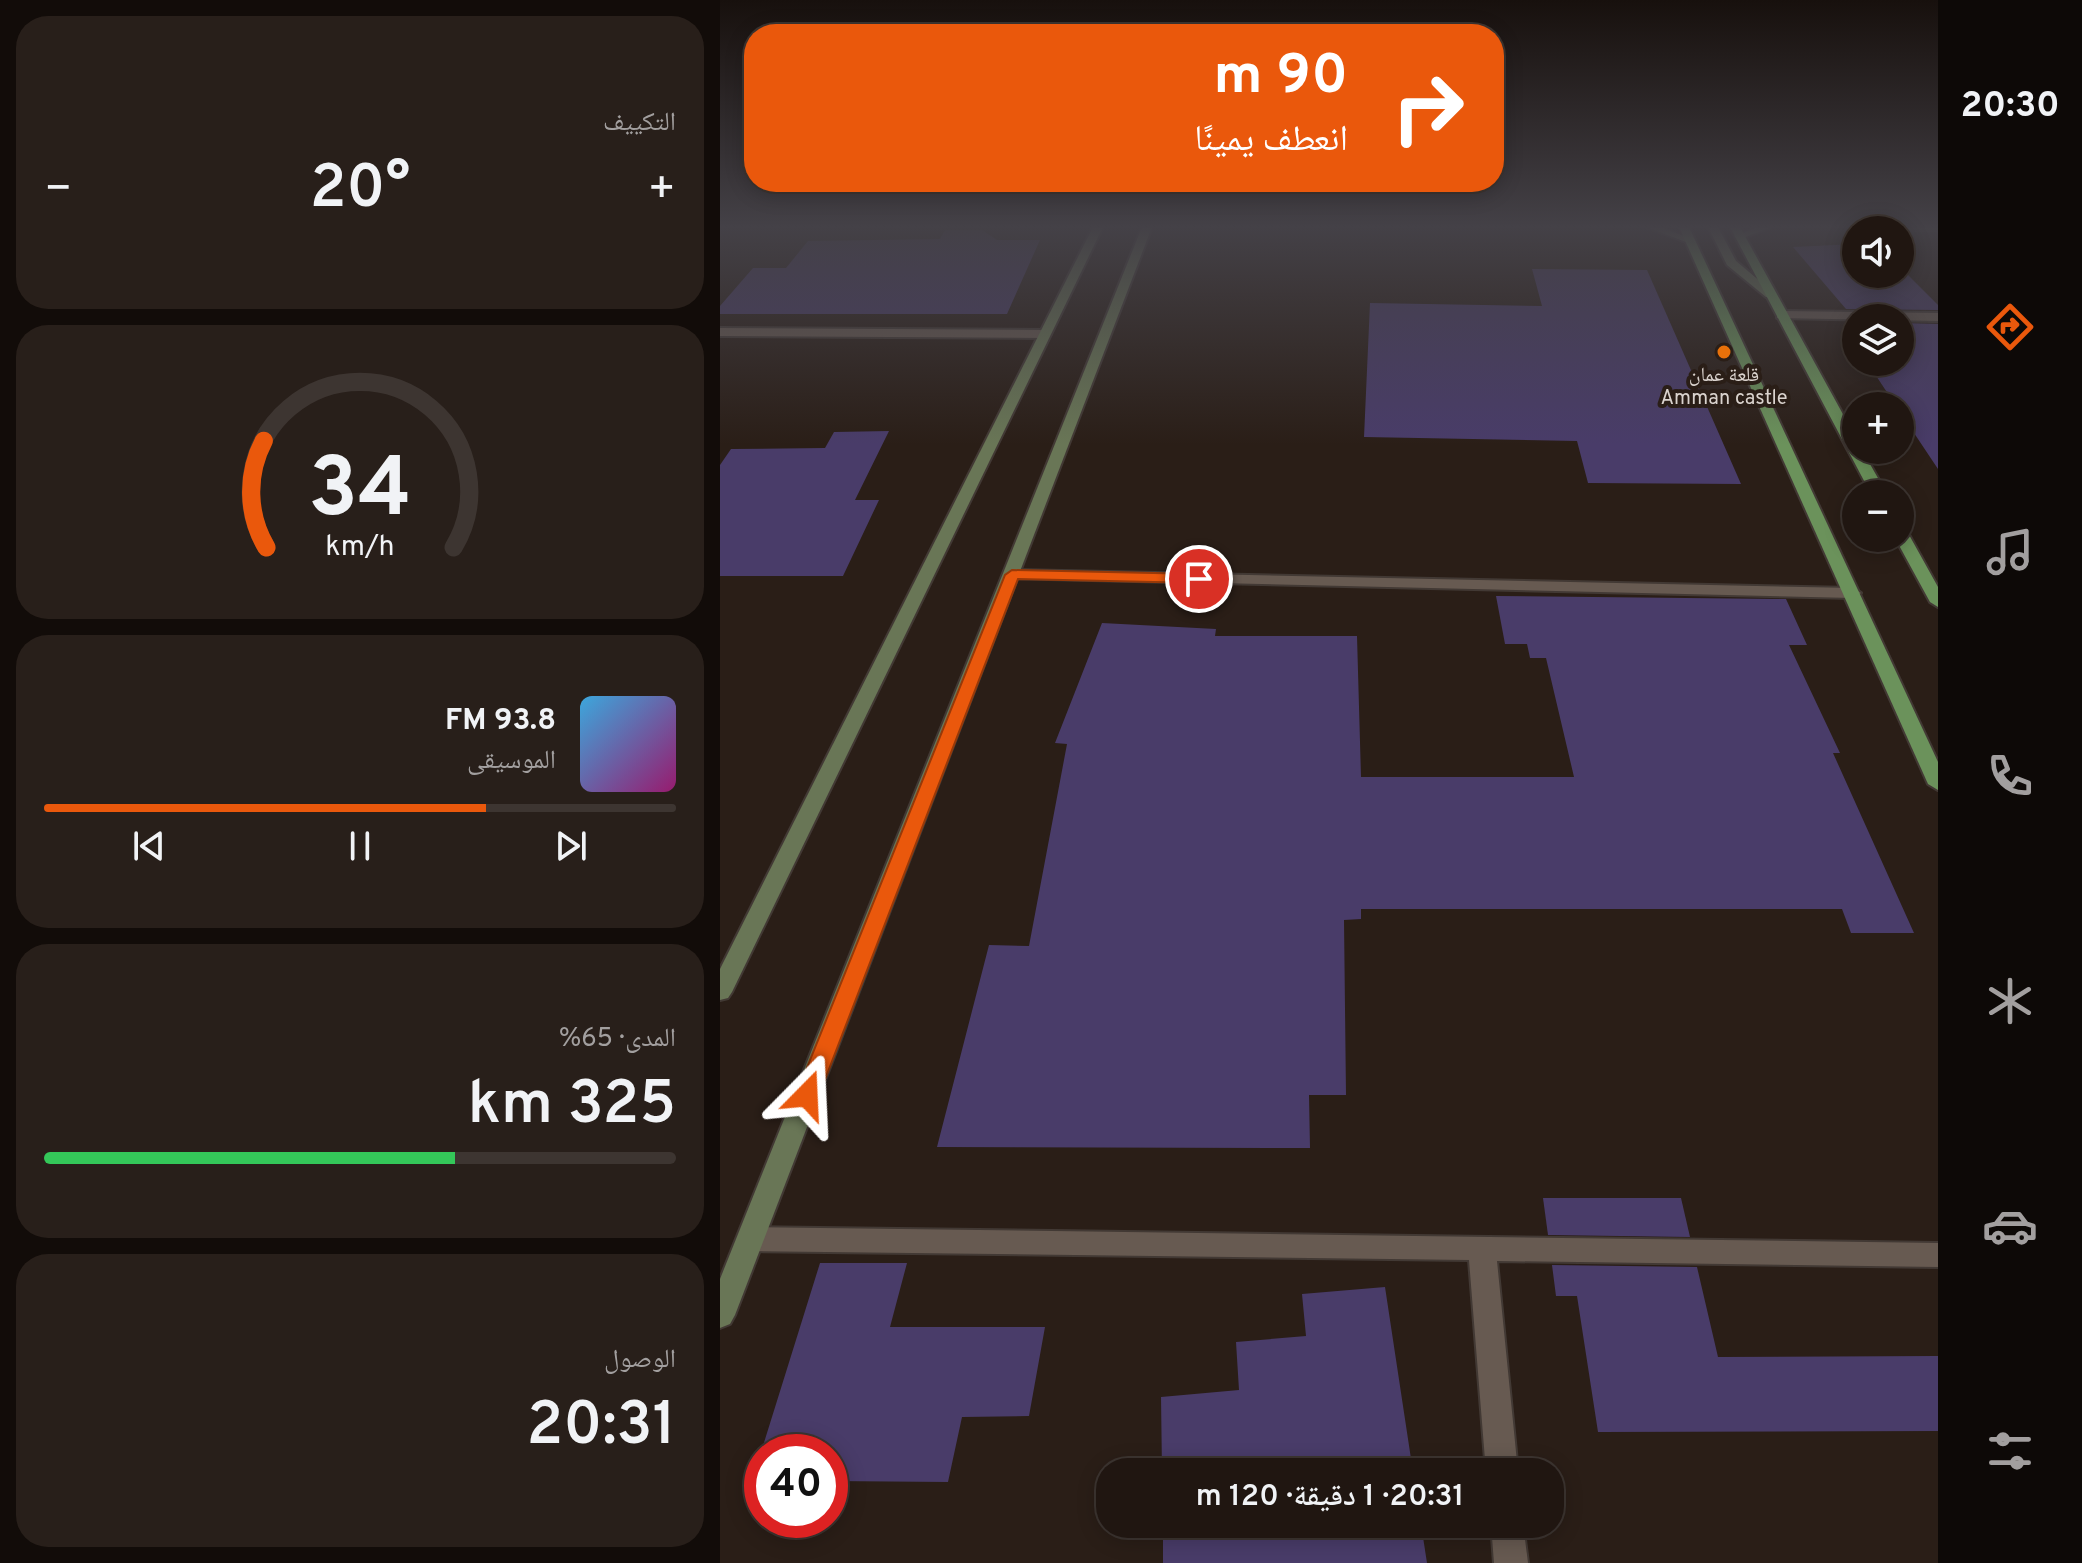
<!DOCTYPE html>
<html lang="ar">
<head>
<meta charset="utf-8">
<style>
	body { margin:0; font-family:Overpass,"Noto Naskh Arabic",sans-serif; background:#281f1a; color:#f1f3f6; direction:rtl; height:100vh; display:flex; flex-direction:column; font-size:30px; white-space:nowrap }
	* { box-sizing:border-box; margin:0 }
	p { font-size:26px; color:#a29f9f }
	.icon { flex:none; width:44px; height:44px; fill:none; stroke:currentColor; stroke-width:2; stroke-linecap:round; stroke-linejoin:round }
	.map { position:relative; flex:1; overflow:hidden; direction:ltr }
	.sheet { display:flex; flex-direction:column; gap:16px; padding:16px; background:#120c09; width:720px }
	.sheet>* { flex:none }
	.hud { position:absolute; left:24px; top:24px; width:760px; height:168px; border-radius:32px; box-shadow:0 4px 20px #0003,0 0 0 2px #3d3531; direction:rtl; background:#ea580c; color:#fff; overflow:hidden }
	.tools { position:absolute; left:1122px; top:216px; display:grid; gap:16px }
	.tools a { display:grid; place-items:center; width:72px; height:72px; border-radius:50%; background:#201611; box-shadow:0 4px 20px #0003,0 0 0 2px #3d3531; font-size:40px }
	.speed { position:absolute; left:24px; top:1434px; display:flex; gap:16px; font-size:40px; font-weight:700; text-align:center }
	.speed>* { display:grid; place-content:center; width:104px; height:104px; border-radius:50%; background:#201611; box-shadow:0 4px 20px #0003,0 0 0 2px #3d3531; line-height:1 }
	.speed .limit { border:12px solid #d22; background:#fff; color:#111 }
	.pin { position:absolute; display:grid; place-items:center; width:68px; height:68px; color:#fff; margin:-34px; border:4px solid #fff; border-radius:50%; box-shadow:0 2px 8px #0007 }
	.me { position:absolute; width:88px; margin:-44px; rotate:21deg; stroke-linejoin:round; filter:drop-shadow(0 0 6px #0008) }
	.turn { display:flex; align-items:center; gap:28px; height:168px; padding:0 24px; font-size:36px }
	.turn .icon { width:104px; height:104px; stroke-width:2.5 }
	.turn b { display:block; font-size:56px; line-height:68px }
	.big { font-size:60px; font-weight:600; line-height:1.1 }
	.sheet .tile { flex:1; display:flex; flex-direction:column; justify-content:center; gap:12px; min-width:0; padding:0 28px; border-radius:32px; background:#281f1a }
	.sheet .dial { align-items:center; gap:0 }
	.dial svg { height:208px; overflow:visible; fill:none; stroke:#3d3531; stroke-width:7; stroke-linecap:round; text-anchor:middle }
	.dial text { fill:#f1f3f6; stroke:none }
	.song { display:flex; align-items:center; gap:24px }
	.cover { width:96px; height:96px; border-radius:12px; background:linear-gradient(135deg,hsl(200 70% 55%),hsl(320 70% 35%)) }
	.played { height:8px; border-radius:4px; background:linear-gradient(90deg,#ea580c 70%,#3d3531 70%) }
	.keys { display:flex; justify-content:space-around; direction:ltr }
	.heat { display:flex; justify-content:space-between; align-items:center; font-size:44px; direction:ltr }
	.charge { height:12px; border-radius:6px; background:linear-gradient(90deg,#34c759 65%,#3d3531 0) }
	.trip { position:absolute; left:376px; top:1458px; width:468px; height:80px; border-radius:32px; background:#201611; box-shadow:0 4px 20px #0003,0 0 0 2px #3d3531; font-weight:600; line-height:80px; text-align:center; direction:rtl }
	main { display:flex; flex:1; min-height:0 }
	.tabs { display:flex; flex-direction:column; width:144px; justify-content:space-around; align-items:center; background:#0d0907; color:#a29f9f }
	.tabs .icon { width:56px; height:56px }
	.tabs .selected { color:#ea580c }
	.tabs b { font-size:36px; color:#f1f3f6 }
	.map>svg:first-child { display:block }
	.building { fill:#493c69 }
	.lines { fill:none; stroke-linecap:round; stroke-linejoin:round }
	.street-casing { stroke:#423934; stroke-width:4 }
	.secondary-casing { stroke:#423934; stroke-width:4 }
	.primary-casing { stroke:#423934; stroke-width:4 }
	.street { fill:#675a51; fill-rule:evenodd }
	.secondary { fill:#697656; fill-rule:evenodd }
	.primary { fill:#6b925b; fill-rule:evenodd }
	.route { fill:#ea580c; stroke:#983908; stroke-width:2 }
	.food-dot { fill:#e8710a; stroke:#2a1e17; stroke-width:3 }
	.labels { text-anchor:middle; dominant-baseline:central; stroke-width:8; stroke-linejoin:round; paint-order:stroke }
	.far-poi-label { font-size:20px; fill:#dad3ce; stroke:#2a1e17 }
</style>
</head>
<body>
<main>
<nav class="tabs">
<b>20:30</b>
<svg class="icon selected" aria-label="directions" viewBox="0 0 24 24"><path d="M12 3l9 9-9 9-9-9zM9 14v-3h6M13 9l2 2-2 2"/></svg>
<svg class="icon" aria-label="music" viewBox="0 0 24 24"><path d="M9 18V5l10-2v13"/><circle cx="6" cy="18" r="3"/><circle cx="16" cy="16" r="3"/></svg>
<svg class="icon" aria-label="phone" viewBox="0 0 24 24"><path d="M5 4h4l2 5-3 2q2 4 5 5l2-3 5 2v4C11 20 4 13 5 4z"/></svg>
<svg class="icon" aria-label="climate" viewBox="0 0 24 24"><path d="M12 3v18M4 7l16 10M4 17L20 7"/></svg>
<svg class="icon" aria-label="car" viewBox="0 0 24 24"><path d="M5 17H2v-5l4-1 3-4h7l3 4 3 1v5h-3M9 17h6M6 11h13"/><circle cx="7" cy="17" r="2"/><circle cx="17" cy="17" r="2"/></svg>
<svg class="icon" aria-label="filters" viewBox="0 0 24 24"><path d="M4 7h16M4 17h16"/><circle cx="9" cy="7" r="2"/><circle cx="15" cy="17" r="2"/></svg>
</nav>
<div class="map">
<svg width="1218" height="1563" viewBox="0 0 1218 1563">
	<rect width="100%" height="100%" fill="#2a1e17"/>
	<!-- building -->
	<g class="building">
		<polygon points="225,230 262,230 277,240 320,240 287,314 0,314 0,306 33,268 66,268 88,241 220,239"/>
		<polygon points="1136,244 1136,274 1180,274 1180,267 1218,305 1218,310 1126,309 1073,247"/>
		<polygon points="812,269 927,270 1021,484 868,483 857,441 644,437 650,303 822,306"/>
		<polygon points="1180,323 1218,324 1218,469 1180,412 1180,406 1176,406 1147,362 1180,362"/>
		<polygon points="169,431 135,500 159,500 123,576 0,576 0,465 11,449 105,448 114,432"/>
		<polygon points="776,596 1066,599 1087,645 1069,645 1120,753 1113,753 1194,933 1131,933 1122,909 641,909 641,919 624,920 626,1095 589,1095 590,1148 217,1147 269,945 309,946 347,744 335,743 382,623 496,629 495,636 637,636 641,777 854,777 826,658 810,658 807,644 785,644"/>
		<polygon points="823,1198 961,1198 970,1237 828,1235"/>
		<polygon points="100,1263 187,1263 170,1327 325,1327 309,1416 242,1417 228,1482 110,1481 110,1452 42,1452 42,1481 32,1481"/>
		<polygon points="832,1265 977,1267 998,1357 1218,1356 1218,1431 878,1432 857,1296 836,1296"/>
		<polygon points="665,1287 693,1472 442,1472 441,1397 519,1390 516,1342 586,1336 582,1294"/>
		<polygon points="443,1524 701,1524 707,1563 443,1563"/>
	</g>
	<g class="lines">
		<!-- street casing -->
		<g class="street-casing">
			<g id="street">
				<polygon points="1061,311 1218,313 1218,321 1057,318 1057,312"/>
				<polygon points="0,328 325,330 331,334 325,338 0,336"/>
				<polygon points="292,570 1133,588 1141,593 1133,598 286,578 284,575"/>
				<polygon points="31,1227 1218,1243 1218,1267 777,1261 798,1472 766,1472 749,1260 31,1251 21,1247 17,1239 21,1231"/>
				<polygon points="771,1524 803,1524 808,1563 774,1563"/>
			</g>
		</g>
		<!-- secondary casing -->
		<g class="secondary-casing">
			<g id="secondary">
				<polygon points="373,227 383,227 12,992 8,998 0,1000 0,969"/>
				<polygon points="422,227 432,227 15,1315 10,1324 0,1328 0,1279"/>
				<polygon points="926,227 940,227 975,240 966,242"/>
				<polygon points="988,227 998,227 1016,261 1054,293 1054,297 1046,297 1007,265"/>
				<polygon points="1038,227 1052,227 1020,239 1015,236"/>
				<polygon points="1136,227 1218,227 1218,230 1140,230"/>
			</g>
		</g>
		<!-- primary casing -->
		<g class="primary-casing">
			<g id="primary">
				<polygon points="959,227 969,227 1218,762 1218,790 1208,784"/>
				<polygon points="1010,227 1020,227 1136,438 1136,450 1142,450 1167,494 1151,494"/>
				<polygon points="1180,528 1188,533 1218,587 1218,607 1210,602 1175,538 1180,538"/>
			</g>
		</g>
		<!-- street -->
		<use href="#street" class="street"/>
		<!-- secondary -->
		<use href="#secondary" class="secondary"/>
		<!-- primary -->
		<use href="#primary" class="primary"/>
	</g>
	<!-- sky -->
	<linearGradient id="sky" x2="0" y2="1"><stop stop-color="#17100d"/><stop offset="0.51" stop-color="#444147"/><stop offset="1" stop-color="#444147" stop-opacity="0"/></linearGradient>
	<rect width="1218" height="445" fill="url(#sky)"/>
	<!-- route -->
	<polygon class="route" points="292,570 479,574 487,579 479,583 298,579 99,1095 96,1101 87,1104 79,1101 76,1095 285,575"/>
	<!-- markers -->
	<circle class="food-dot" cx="1004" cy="352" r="8"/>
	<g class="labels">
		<!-- far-poi labels -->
		<g class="far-poi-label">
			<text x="1004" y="376">قلعة عمان<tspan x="1004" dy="23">Amman castle</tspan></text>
		</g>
	</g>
</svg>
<div class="tools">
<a><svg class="icon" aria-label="sound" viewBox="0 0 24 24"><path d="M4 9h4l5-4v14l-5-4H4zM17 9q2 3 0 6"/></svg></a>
<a><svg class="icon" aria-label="layers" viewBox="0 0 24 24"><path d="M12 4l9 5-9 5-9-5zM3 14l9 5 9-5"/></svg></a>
<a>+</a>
<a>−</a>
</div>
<div class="speed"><div class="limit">40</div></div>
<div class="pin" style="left:479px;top:579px;background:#d93025"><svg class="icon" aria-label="arrive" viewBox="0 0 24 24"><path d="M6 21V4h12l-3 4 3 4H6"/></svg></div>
<svg class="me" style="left:87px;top:1095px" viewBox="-20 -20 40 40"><path d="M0-17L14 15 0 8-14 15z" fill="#ea580c" stroke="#fff" stroke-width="4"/></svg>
<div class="trip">20:31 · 1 دقيقة · 120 m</div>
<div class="hud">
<div class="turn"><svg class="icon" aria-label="right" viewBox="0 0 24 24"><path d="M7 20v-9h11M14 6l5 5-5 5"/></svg><div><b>90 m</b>انعطف يمينًا</div></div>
</div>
</div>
<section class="sheet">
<div class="tile"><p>التكييف</p>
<div class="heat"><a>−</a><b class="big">20°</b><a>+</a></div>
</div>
<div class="tile dial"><svg viewBox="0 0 100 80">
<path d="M14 69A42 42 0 1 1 86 69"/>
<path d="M14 69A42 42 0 0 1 13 28" stroke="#ea580c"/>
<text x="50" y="56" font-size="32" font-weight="700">34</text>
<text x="50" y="72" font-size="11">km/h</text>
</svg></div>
<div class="tile">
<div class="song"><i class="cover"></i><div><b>93.8 FM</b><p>الموسيقى</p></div></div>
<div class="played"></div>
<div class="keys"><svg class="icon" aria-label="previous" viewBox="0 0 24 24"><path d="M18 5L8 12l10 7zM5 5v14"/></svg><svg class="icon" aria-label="pause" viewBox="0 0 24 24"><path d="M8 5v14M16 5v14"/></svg><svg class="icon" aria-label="next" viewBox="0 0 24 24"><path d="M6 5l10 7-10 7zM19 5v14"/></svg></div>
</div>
<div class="tile"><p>المدى · 65%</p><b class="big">325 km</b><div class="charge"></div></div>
<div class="tile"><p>الوصول</p><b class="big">20:31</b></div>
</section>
</main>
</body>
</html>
